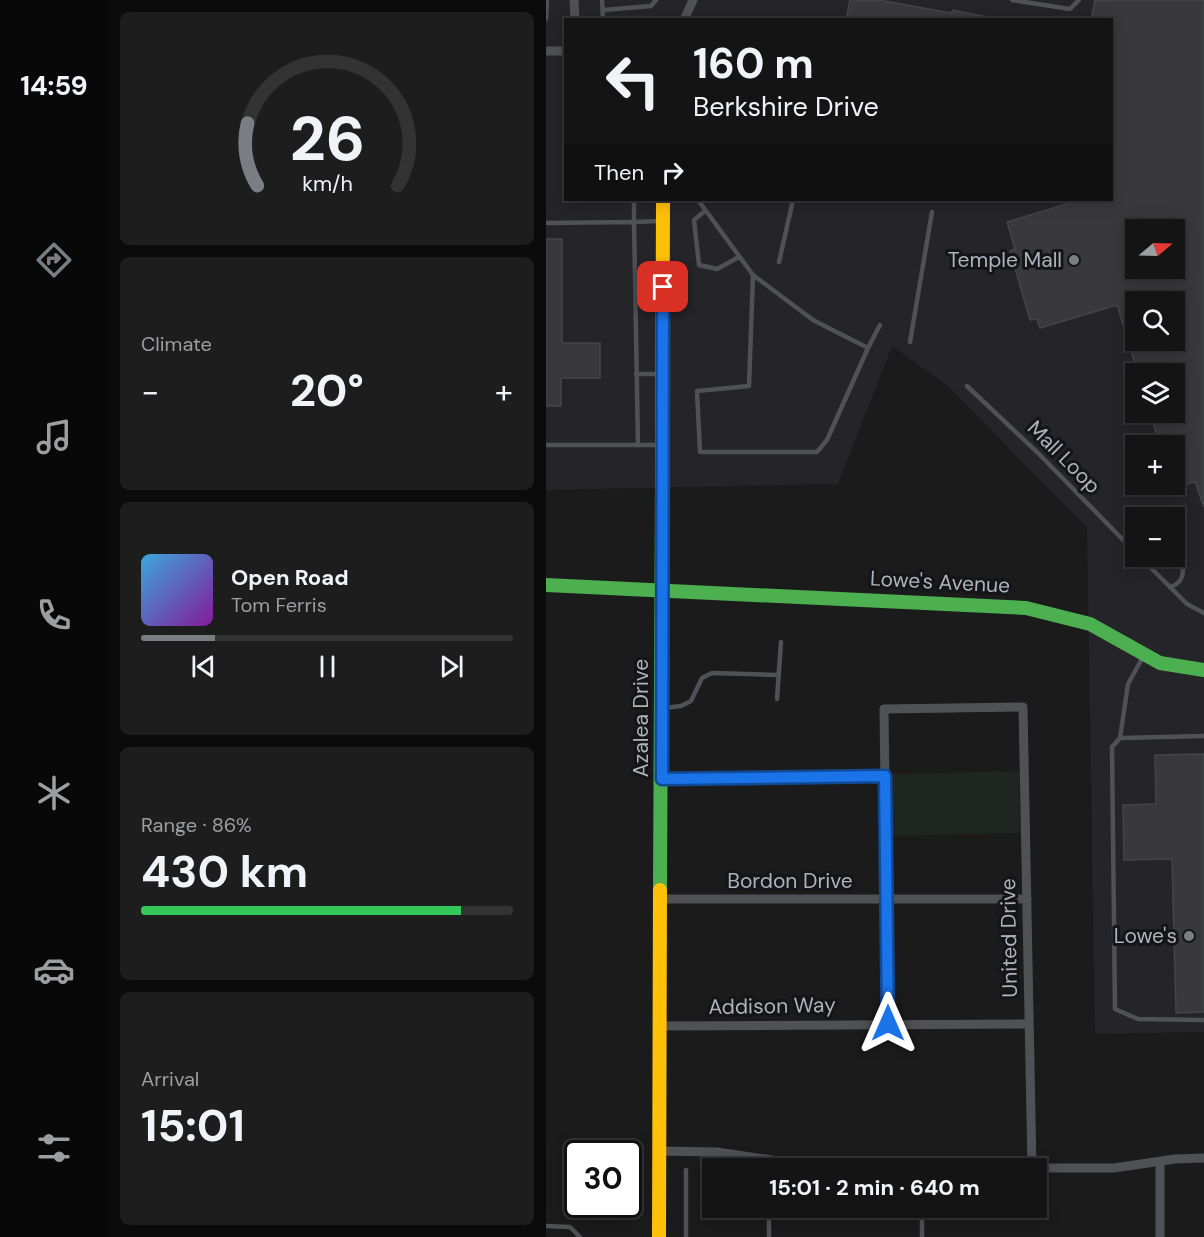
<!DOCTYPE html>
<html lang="en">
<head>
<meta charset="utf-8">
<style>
	body { margin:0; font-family:"DM Sans",sans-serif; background:#1d1d1e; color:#f1f3f6; height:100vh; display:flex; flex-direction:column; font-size:22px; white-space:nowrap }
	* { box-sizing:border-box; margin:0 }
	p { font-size:20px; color:#9d9ea0 }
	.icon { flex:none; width:33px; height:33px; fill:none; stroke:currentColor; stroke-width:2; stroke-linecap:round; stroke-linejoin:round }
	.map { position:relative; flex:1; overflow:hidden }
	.drawer { display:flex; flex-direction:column; gap:12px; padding:12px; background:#0b0b0c; width:438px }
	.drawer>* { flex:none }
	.banner { position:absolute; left:18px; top:18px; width:549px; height:183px; border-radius:0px; box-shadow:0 3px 15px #0003,0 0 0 2px #333334; background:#141415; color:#f1f3f6; overflow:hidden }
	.needle { width:39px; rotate:71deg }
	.buttons { position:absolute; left:579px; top:219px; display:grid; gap:12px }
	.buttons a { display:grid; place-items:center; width:60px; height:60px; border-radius:0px; background:#141415; box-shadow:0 3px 15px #0003,0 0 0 2px #333334; font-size:30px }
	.speed { position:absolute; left:18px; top:1140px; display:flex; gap:12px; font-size:30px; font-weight:700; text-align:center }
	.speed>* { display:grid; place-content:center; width:78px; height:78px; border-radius:50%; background:#141415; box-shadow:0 3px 15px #0003,0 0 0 2px #333334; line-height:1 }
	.speed .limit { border:3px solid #111; border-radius:9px; background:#fff; color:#111 }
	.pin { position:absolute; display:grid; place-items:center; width:51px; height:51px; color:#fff; margin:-26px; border-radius:12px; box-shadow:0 3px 9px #0006 }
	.me { position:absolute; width:66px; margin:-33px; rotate:0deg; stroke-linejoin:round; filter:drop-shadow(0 0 4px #0008) }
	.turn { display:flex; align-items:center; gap:21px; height:126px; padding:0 30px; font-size:27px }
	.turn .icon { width:78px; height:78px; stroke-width:2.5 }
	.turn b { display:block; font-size:42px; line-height:51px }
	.then { display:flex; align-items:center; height:57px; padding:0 30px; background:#0003; gap:12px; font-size:22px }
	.big { font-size:45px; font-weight:700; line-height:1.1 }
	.drawer .tile { flex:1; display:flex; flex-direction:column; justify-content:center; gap:9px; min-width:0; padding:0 21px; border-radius:9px; background:#1d1d1e }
	.drawer .dial { align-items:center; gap:0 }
	.dial svg { height:156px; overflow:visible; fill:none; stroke:#333334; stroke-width:7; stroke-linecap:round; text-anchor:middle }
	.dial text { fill:#f1f3f6; stroke:none }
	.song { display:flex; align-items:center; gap:18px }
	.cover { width:72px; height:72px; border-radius:9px; background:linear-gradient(135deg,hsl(200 70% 55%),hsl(290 70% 35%)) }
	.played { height:6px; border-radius:3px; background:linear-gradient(90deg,#7a7e84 20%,#333334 20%) }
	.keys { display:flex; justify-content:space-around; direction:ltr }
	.heat { display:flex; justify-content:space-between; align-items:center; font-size:33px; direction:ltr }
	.charge { height:9px; border-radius:4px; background:linear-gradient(90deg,#34c759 86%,#333334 0) }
	.trip { position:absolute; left:156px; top:1158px; width:345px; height:60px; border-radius:0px; background:#141415; box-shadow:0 3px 15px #0003,0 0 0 2px #333334; font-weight:700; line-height:60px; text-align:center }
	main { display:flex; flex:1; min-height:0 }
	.menu { display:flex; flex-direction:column; width:108px; justify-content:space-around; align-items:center; background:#080808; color:#9d9ea0 }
	.menu .icon { width:42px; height:42px }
	.menu .on { color:#7a7e84 }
	.menu b { font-size:27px; color:#f1f3f6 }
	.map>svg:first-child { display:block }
	.built { fill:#252529; fill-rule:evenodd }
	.green { fill:#1f261f }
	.building { fill:#39393c; stroke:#444548; stroke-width:1.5; fill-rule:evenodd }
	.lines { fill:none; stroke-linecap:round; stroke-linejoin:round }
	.lane { stroke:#4f5155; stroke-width:4.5 }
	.street { stroke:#4f5155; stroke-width:9 }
	.fast { stroke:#4caf50; stroke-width:14 }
	.slow { stroke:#ffc107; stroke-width:14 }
	.route-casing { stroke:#114b97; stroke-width:15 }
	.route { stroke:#1a73e8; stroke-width:10 }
	.poi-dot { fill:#7a7e84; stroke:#151518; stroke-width:2 }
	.labels { text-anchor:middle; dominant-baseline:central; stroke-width:6; stroke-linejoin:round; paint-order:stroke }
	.poi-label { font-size:21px; fill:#adb3bc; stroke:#151518; text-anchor:end }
	.street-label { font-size:21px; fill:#adb3bc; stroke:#151518 }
</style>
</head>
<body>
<main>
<nav class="menu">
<b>14:59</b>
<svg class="icon on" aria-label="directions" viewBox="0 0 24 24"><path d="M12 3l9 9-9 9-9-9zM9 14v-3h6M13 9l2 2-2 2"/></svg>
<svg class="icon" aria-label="music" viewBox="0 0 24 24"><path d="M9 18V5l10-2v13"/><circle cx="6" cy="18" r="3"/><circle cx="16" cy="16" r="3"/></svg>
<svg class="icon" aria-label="phone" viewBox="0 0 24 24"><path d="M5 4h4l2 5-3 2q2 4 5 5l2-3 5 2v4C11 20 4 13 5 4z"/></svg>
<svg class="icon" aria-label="climate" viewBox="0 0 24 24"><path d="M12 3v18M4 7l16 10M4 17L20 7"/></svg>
<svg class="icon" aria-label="car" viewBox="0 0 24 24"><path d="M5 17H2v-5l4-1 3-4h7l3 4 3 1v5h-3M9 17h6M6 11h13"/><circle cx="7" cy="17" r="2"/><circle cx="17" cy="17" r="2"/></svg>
<svg class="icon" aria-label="filters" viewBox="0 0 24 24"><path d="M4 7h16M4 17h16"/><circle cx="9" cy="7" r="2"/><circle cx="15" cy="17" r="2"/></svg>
</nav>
<section class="drawer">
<div class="tile dial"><svg viewBox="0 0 100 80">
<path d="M14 69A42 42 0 1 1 86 69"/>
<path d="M14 69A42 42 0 0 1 9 37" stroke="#7a7e84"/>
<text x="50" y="56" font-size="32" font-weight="700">26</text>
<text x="50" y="72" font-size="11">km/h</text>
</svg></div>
<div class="tile"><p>Climate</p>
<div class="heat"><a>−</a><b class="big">20°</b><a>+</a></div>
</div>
<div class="tile">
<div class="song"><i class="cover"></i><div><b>Open Road</b><p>Tom Ferris</p></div></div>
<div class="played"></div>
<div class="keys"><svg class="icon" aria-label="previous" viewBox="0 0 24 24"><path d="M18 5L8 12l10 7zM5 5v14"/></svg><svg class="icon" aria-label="pause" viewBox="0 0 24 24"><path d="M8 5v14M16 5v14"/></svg><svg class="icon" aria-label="next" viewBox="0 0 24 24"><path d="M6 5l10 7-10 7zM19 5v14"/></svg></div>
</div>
<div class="tile"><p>Range · 86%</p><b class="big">430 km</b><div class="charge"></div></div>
<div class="tile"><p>Arrival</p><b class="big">15:01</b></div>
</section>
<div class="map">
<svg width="658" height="1237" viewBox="0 0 658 1237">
	<rect width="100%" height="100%" fill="#1b1b1c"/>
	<!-- built -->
	<path class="built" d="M 0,0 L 658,0 L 658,1032 L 549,1034 L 541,528 L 402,386 L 346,346 L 292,484 L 0,490 ZM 20,20 L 566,20 L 566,200 L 20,200 ZM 590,230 L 628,230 L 628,268 L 590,268 ZM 590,302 L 628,302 L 628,340 L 590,340 ZM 590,374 L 628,374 L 628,412 L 590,412 ZM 590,446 L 628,446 L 628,484 L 590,484 ZM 590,518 L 628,518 L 628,556 L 590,556 Z"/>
	<!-- green -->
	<polygon class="green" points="473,771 474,833 347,836 346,774"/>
	<!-- building -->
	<g class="building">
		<polygon points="304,0 333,0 405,13 407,10 456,20 300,20"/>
		<path d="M 549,0 L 658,0 L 658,507 L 649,482 L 627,488 L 628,446 L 614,446 L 604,412 L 628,412 L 628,374 L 592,374 L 571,305 L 494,328 L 491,319 L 484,320 L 464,251 L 469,249 L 461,222 L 534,200 L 566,200 L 566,20 L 545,20 ZM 590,230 L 628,230 L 628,268 L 590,268 ZM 590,302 L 628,302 L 628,340 L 590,340 Z"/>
		<polygon points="0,239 16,239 16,343 54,343 54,378 15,378 15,406 0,406"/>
		<polygon points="658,754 658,1012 630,1013 626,859 578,860 577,805 610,804 609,755"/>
	</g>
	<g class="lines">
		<!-- lane -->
		<g class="lane">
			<polyline points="56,0 57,20"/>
			<polyline points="466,0 524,9 533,0"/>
			<polyline points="57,10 105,6 110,0"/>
			<polyline points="0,19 1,0"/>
			<polyline points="88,200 88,222 114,221"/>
			<polyline points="152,200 207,275 267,320 322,348 334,325"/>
			<polyline points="159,211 148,220 153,265 171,269 193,257"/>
			<polyline points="0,223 88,222 92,445"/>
			<polyline points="233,262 247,200"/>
			<polyline points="207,275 203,386 151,391 154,452 271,452 281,440 322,348"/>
			<polyline points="364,342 386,212"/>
			<polyline points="90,374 113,374"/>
			<polyline points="421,386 492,453 590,553"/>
			<polyline points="0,445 114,445"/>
			<polyline points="593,556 641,604 658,613"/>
			<path d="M 624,587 C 639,582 637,573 637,558"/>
			<polyline points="231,699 235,642"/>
			<polyline points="118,708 135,706 145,701 156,678 166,673 232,675"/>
			<polyline points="658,736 574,738 566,747 569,1009 592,1019 658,1020"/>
			<polyline points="574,738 582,684 598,655"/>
			<polyline points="0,1226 24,1227 34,1237"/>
			<polyline points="140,1237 140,1170"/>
			<polyline points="223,1237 223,1208"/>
			<polyline points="376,1237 376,1208"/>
		</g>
		<!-- street -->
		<g class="street">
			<polyline points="28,0 29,20"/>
			<polyline points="138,20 147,0"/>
			<polyline points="0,51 20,51"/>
			<polyline points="116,779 339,776"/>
			<polyline points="115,899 481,899"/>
			<polyline points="342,1023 338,709 477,707 486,1168"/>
			<polyline points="115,1026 482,1024"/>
			<polyline points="113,1151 171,1152 266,1166 485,1168"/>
			<polyline points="614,1162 614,1237"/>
			<polyline points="487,1168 568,1168 629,1159 658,1158"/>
		</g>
		<!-- fast -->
		<g class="fast">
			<polyline points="0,585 480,608 544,624 614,663 658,670"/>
			<polyline points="114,890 116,484"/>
		</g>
		<!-- slow -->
		<g class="slow">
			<polyline points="116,484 117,200"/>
			<polyline points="113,1237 114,890"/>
		</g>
	</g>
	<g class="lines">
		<!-- route casing -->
		<g class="route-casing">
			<polyline id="route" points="117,287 116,779 339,776 342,1023"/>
		</g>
		<!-- route -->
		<use href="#route" class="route"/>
	</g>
	<!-- markers -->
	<g class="poi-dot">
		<circle cx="528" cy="260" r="6"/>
		<circle cx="643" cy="936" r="6"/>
	</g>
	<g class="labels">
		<!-- poi labels -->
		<g class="poi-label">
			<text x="516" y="260">Temple Mall</text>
			<text x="631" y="936">Lowe's</text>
		</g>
		<!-- street labels -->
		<g class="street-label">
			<text transform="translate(518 457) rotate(45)">Mall Loop</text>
			<text transform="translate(394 582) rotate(3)">Lowe's Avenue</text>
			<text transform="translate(95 718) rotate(-90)">Azalea Drive</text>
			<text x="244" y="881">Bordon Drive</text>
			<text transform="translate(463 938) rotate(-91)">United Drive</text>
			<text transform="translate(226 1006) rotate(-1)">Addison Way</text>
		</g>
	</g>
</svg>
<div class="buttons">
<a><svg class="needle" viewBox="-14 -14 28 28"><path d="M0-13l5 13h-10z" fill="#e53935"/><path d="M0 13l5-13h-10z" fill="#9d9ea0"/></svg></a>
<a><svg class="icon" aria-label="search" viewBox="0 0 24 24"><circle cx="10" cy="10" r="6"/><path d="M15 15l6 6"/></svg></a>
<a><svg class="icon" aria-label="layers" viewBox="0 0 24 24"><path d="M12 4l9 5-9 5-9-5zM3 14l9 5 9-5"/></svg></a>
<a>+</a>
<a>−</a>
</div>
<div class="speed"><div class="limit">30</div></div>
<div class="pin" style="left:117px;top:287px;background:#d93025"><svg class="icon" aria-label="arrive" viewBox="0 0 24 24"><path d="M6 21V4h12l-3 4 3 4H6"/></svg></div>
<svg class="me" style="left:342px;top:1023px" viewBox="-20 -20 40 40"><path d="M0-17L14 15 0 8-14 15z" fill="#1a73e8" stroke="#fff" stroke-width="4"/></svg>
<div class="trip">15:01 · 2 min · 640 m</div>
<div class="banner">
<div class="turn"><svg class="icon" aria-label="left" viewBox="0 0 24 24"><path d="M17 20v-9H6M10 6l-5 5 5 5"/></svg><div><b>160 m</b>Berkshire Drive</div></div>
<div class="then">Then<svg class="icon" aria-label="right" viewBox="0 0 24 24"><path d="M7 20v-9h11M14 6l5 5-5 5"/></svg></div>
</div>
</div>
</main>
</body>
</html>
